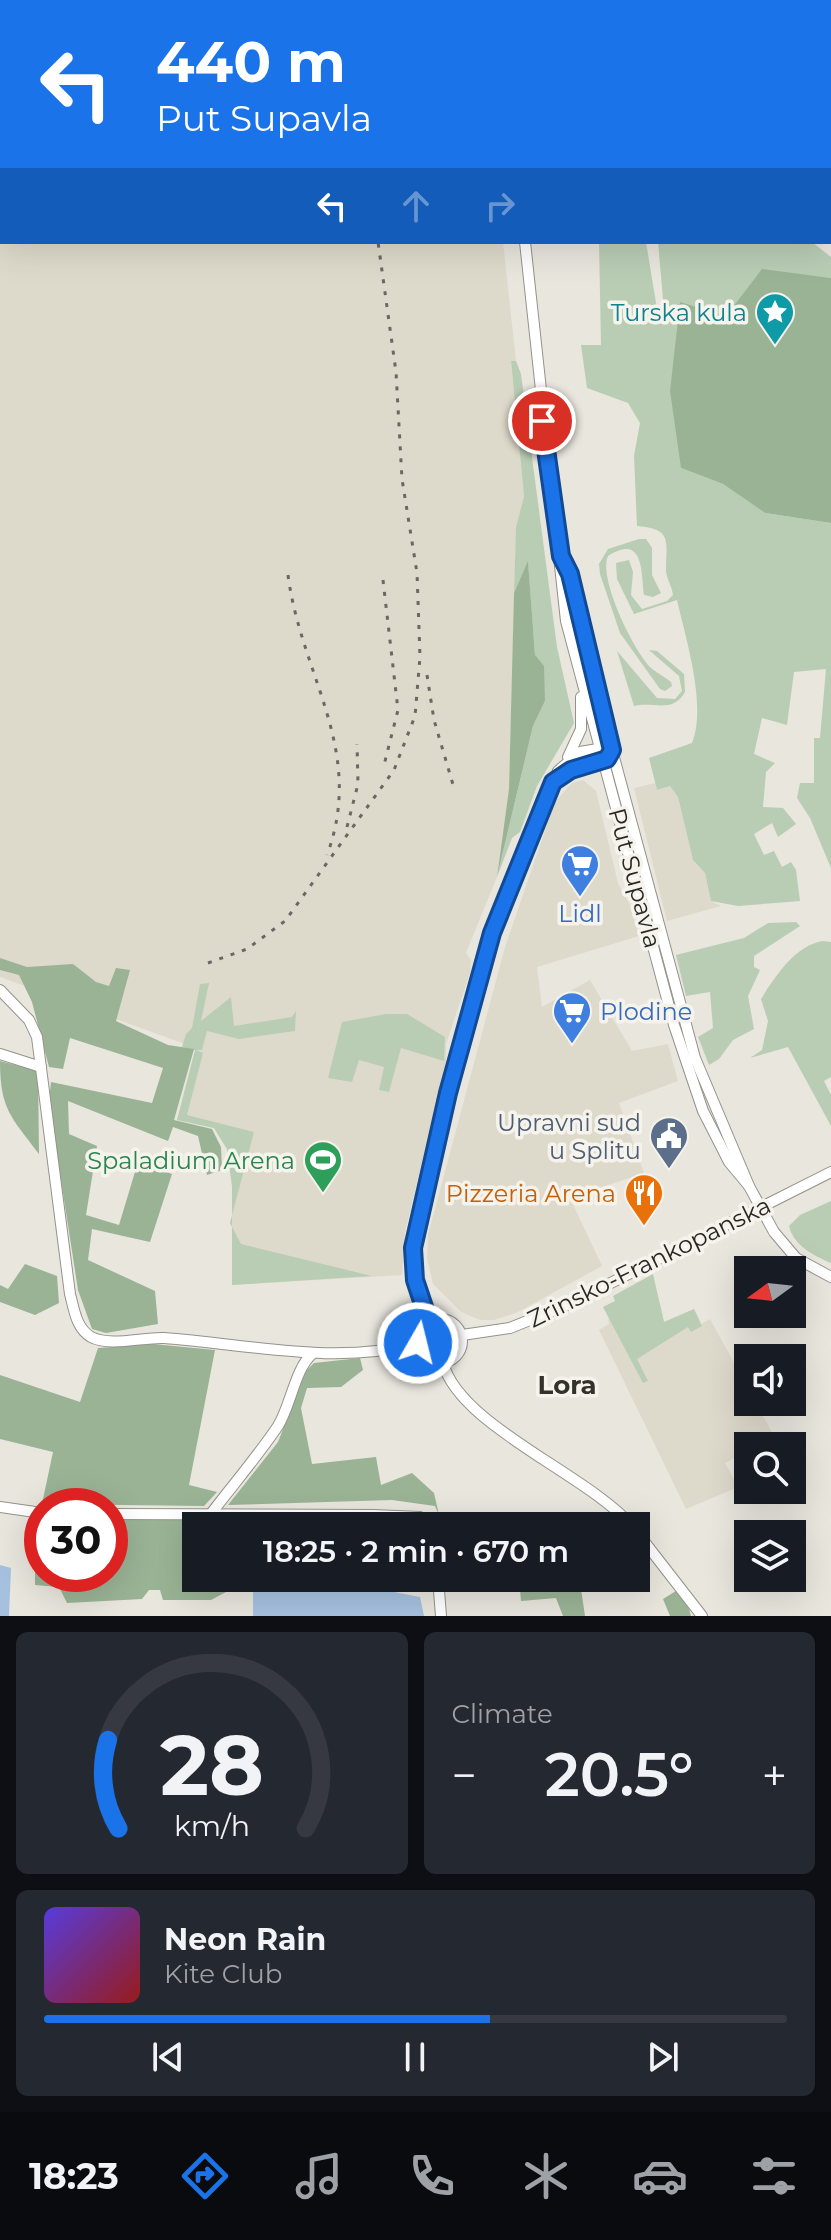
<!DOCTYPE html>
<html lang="en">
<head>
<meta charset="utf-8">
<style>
	body { margin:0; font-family:Montserrat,sans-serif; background:#242831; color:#f1f3f6; height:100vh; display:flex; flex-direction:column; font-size:30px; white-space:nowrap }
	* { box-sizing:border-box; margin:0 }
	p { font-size:26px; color:#9ea1a6 }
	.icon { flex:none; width:44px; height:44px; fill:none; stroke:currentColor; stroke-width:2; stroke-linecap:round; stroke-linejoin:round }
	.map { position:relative; height:1616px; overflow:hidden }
	.side { display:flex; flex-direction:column; gap:16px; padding:16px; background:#0d0f14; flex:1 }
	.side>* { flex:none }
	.top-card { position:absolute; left:0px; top:0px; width:832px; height:244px; box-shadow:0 8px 32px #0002; background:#1a73e8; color:#fff; overflow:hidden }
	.needle { width:52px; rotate:255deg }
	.controls { position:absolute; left:734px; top:1256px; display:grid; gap:16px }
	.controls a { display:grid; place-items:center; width:72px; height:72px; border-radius:0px; background:#171b24; box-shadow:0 8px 32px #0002; font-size:40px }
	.speed { position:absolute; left:24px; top:1488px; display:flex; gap:16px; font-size:40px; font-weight:700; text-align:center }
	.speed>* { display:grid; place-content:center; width:104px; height:104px; border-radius:50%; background:#171b24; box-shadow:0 8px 32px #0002; line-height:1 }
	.speed .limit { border:12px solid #d22; background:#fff; color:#111 }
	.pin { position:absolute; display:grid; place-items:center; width:68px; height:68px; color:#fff; margin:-34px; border:4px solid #fff; border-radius:50%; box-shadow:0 2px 8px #0007 }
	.me { position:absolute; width:88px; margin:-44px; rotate:8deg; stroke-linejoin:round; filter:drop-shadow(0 0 6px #0008) }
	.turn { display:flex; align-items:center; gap:28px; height:168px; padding:0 24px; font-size:36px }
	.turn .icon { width:104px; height:104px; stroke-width:2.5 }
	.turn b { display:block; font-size:56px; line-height:68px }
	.lanes { display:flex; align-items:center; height:76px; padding:0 24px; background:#0003; justify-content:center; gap:40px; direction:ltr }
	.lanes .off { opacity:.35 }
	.big { font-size:60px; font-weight:600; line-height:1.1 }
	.side .tile { flex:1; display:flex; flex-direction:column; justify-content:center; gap:12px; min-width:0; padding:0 28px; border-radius:12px; background:#242831 }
	.side .dial { align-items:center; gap:0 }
	.dial svg { height:208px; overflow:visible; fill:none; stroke:#363941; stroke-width:7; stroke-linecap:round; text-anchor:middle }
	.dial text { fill:#f1f3f6; stroke:none }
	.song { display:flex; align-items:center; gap:24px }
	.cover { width:96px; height:96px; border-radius:12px; background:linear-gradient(135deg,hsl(250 70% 55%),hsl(0 70% 35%)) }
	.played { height:8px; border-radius:4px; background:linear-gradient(90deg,#1a73e8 60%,#363941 60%) }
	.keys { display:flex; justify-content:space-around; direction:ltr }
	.heat { display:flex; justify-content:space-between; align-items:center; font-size:44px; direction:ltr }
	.side .tiles { flex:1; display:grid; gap:16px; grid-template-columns:1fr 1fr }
	.tile:last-child { grid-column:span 2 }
	.trip { position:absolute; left:182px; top:1512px; width:468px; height:80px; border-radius:0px; background:#171b24; box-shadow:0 8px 32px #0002; font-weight:600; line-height:80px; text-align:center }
	.menu { display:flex; height:128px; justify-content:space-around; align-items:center; background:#090b0e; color:#9ea1a6 }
	.menu .icon { width:56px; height:56px }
	.menu .on { color:#1a73e8 }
	.menu b { font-size:36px; color:#f1f3f6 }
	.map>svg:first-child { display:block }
	.built { fill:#dedacb }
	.green { fill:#b9cdb5 }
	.forest { fill:#9ab395 }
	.water { fill:#a6c1df }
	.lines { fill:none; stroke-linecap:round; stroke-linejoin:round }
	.minor-casing { stroke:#94928a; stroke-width:12 }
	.minor { stroke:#fff; stroke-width:10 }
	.rail { stroke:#696863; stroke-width:3; stroke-dasharray:4 8; stroke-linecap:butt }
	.route-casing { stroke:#114b97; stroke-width:20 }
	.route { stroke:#1a73e8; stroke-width:14 }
	.labels { text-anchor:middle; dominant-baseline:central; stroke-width:7; stroke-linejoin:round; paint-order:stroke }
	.culture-label { font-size:24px; fill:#0d838f; stroke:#f5f3eb; text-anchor:end }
	.street-label { font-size:24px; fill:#282724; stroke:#f5f3eb }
	.shop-label { font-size:24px; fill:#366cbe; stroke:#f5f3eb }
	.service-label { font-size:24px; fill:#4e5e75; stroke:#f5f3eb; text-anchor:end }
	.leisure-label { font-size:24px; fill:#27864d; stroke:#f5f3eb; text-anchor:end }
	.food-label { font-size:24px; fill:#c56008; stroke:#f5f3eb; text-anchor:end }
	.neighbourhood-label { font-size:26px; font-weight:bold; fill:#33312b; stroke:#f5f3eb }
</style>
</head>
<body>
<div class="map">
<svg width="831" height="1616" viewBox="0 0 831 1616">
	<rect width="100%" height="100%" fill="#e8e6dd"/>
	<!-- built -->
	<g class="built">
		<polygon points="0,0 493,0 493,2 2,2 2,29"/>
		<polygon points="719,0 831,0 831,39 830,2"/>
		<polygon points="0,102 2,242 503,242 516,361 511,362 524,496 516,527 509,790 497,877 466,953 471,960 470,973 446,1044 446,1062 405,1232 402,1275 232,1285 232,1186 227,1149 214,1128 177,1120 196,1048 0,977"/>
		<polygon points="583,780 596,791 618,883 630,905 639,936 537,967 542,1007 590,980 632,1051 668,1044 678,1081 619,1103 644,1173 570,1198 602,1266 518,1312 494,1320 480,1320 461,1312 433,1284 427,1259 428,1235 505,947 555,802 572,783"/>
		<polygon points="655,783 657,790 670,786 678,797 693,860 705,873 711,901 721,906 667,921 634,788"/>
		<polygon points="660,1303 664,1322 694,1309 701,1324 710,1319 748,1388 748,1402 755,1402 772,1432 766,1435 768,1440 748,1446 748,1451 725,1463 738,1487 686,1509 599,1330 609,1324 608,1319"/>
	</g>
	<!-- green -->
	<g class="green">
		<path d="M 599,242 L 646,242 L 657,309 L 664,311 L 658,242 L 812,242 L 831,257 L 831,278 L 762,270 L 726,316 L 681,468 L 723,484 L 765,513 L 831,523 L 831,868 L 810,818 L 797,798 L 800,783 L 814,783 L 814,738 L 820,738 L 826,669 L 794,672 L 787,725 L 762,718 L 754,754 L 775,763 L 766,772 L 763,807 L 783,808 L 796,824 L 778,837 L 772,823 L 754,834 L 764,855 L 774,851 L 782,867 L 791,862 L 796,870 L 800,901 L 738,906 L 711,901 L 705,873 L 693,860 L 678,797 L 670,786 L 657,790 L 649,758 L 692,743 C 707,706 686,639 677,600 L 634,614 L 617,579 L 616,563 L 629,560 L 633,572 L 631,595 L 642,609 L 667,601 L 673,595 C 672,586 666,578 666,570 C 666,541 673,529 637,526 L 634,456 L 640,423 L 628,403 L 587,388 L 581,345 L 601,345 Z"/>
		<polygon points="511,361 516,361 521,374 557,647 574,723 537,786 520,832 512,838 497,877 533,726 545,701 535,655 528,563 514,593 516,527 524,496"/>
		<path d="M 639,539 L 646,539 L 652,548 L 652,575 L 661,593 L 653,597 L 644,595 C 641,575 645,532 608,556 C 598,578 633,649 650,667 C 656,673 664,676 671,682 L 672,686 L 665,691 L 660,689 L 620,633 L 600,574 L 599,564 L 608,549 Z"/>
		<polygon points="570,597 603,724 598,726 568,598"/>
		<path d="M 649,650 L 657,651 L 684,674 L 685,692 C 673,714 653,701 634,706 L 617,651 L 657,698 L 675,699 L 682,691 L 679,676 Z"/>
		<polygon points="796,922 800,926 754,956 754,967 760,970 748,996 754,1029 733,1040 719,1059 709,1065 698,1037 713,1028 710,992 686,996 676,955 744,938 768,923"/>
		<path d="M 823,941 L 831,942 L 831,1077 L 824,1081 L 831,1095 L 831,1126 L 788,1047 L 750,1058 L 762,1050 L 768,1021 L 761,999 C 775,977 795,945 823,941 Z"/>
		<polygon points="209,983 201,1021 231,997 234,1026 292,1017 296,1011 295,1031 239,1039 207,1031 202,1050 196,1050 203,1053 187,1115 254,1132 230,1223 241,1244 372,1276 232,1285 232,1186 227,1149 214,1128 177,1120 195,1050 182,1047 186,1034 192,1028 200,984"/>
		<polygon points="386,1014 407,1014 445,1037 444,1061 401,1048 389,1092 379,1090 384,1067 359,1060 352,1082 328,1078 342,1022"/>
		<path d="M 831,1201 L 831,1263 C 814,1256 793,1245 789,1226 L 800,1215 Z"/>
		<polygon points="653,1274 664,1322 694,1309 702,1326 691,1332 688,1327 637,1359 648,1381 643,1383 603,1307 615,1301 613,1296"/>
	</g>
	<!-- forest -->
	<g class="forest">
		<polygon points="762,269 831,278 831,523 765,513 723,484 681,468 670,391 680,302 726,316"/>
		<polygon points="528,561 535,655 544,666 545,701 533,726 497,877 509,789 514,593"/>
		<polygon points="0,958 27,967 73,964 96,982 109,986 116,968 130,970 116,1021 168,1045 194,1049 174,1120 212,1129 221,1147 222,1170 207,1175 198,1136 173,1127 168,1141 68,1101 69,1134 97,1146 86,1215 119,1225 138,1162 172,1174 150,1242 92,1229 88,1260 155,1291 158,1324 106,1333 92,1329 78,1290 49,1102 51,1082 152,1103 163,1068 70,1038 63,1069 49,1067 32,1002 19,975 0,970"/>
		<path d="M 0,1061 L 38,1071 L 39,1154 C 11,1117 0,1109 0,1061 Z"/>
		<polygon points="25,1264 57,1276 59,1303 35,1315 0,1302 0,1285 8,1289"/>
		<polygon points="153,1344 215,1350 189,1485 217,1492 204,1506 42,1504 53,1452 0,1439 0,1375 80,1402 98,1348"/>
		<polygon points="360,1358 363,1370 341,1387 307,1388 301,1408 312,1464 376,1457 381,1485 412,1473 434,1493 439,1515 435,1506 392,1500 228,1505 278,1442 306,1371 314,1363"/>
		<polygon points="35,1519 42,1519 42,1574 110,1574 110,1520 227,1520 229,1526 196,1526 196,1578 229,1578 228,1591 211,1600 163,1600 160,1590 149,1590 142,1599 67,1603 59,1587 35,1585"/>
		<polygon points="254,1520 346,1522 359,1526 252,1526"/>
		<polygon points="519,1579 580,1582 585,1616 563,1616 556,1598 521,1601"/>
		<polygon points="676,1591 687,1602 691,1616 670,1616 663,1599"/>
	</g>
	<!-- water -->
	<g class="water">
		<polygon points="0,1565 11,1568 9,1616 0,1616"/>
		<polygon points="253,1578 360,1578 368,1587 420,1597 424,1616 253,1616"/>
	</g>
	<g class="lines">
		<!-- minor casing -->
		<g class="minor-casing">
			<g id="minor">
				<polyline points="508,0 509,2"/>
				<polyline points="424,2 424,0"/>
				<polyline points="830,31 831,31"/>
				<polyline points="830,140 831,141"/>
				<polyline points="525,242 566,621 674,1025 703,1111 729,1162 749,1186"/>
				<polyline points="561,556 570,574 612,750 695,1058 749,1186 774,1232 796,1258 831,1277"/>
				<polyline points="568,757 581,729 581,697"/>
				<polyline points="554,781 609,757"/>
				<path d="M 0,990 L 29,1020 L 37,1037 L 70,1294 C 74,1309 76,1328 91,1337 C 110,1347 143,1337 164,1338 C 249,1344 334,1366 418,1343"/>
				<polyline points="0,1054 41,1067"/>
				<circle cx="440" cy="1341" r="22"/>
				<polyline points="429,1322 415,1280 413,1248 482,966 558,771 580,752 604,748"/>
				<polyline points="462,1335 510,1328 567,1305 831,1172"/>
				<path d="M 443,1363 C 460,1426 587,1474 632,1526"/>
				<polyline points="0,1507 42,1513"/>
				<polyline points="110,1514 373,1515 420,1517 434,1526"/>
				<path d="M 210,1515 C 232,1486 257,1457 278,1426 C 291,1405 295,1369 312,1354"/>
				<polyline points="636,1531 702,1616"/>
				<polyline points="438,1578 441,1616"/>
			</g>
		</g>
		<!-- minor -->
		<use href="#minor" class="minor"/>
		<!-- rail -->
		<g class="rail">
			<polyline points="338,0 339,2"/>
			<path d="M 288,575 C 301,676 366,750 327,855"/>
			<polyline points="383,580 398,710 383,769"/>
			<polyline points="427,675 434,720 454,788"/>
			<polyline points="347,827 358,784 357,744"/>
			<polyline points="208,963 247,949 285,921 394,770 415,716 420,657 417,573 402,479 396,372 378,242"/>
		</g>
	</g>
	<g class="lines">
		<!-- route casing -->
		<g class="route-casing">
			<polyline id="route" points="418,1343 420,1331 429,1322 415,1280 413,1248 448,1093 492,933 553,782 571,770 607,759 612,750 570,574 561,556 542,421"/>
		</g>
		<!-- route -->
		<use href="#route" class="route"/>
	</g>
	<!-- icons -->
	<defs>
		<g id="sight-pin" transform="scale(2)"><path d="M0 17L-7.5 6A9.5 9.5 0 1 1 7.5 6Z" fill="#0f9aa8" stroke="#f5f3eb"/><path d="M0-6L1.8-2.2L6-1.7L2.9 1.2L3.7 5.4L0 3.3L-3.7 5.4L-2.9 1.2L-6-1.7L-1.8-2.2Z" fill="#fff"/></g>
		<g id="supermarket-pin" transform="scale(2)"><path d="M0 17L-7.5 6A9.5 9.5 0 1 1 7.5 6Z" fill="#3f7fe0" stroke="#f5f3eb"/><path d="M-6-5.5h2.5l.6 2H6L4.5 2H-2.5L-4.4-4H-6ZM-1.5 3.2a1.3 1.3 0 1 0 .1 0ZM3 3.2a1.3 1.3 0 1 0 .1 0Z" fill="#fff"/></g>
		<g id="civic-pin" transform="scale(2)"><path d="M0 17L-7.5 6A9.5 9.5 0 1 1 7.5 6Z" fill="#5c6f8a" stroke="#f5f3eb"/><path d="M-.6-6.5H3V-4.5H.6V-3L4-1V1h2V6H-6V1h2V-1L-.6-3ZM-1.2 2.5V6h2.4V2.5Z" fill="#fff"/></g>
		<g id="stadium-pin" transform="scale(2)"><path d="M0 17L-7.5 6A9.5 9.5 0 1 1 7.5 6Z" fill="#2e9e5b" stroke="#f5f3eb"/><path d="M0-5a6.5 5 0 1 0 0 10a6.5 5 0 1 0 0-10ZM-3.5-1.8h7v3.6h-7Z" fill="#fff"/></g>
		<g id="restaurant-pin" transform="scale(2)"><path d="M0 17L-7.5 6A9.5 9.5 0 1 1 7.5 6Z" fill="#e8710a" stroke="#f5f3eb"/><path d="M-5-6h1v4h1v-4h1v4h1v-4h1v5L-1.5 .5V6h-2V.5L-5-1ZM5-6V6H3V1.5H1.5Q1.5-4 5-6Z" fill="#fff"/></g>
	</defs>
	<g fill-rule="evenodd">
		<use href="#sight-pin" x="775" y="312"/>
		<use href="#supermarket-pin" x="580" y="864"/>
		<use href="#supermarket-pin" x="572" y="1011"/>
		<use href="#civic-pin" x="669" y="1136"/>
		<use href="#stadium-pin" x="323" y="1160"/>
		<use href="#restaurant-pin" x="644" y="1193"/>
	</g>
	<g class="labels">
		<!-- culture labels -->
		<g class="culture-label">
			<text x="747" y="312">Turska kula</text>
		</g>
		<!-- street labels -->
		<g class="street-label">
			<text transform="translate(635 878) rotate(75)">Put Supavla</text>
			<text transform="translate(649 1262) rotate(-26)">Zrinsko-Frankopanska</text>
		</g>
		<!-- shop labels -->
		<g class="shop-label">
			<text x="580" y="913">Lidl</text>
			<text x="600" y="1011" text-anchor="start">Plodine</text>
		</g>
		<!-- service labels -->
		<g class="service-label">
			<text x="641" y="1122">Upravni sud<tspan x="641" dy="28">u Splitu</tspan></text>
		</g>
		<!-- leisure labels -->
		<g class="leisure-label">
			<text x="295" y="1160">Spaladium Arena</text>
		</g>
		<!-- food labels -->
		<g class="food-label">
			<text x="616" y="1193">Pizzeria Arena</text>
		</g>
		<!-- neighbourhood labels -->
		<g class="neighbourhood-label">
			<text x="567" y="1385">Lora</text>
		</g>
	</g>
</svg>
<div class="controls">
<a><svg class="needle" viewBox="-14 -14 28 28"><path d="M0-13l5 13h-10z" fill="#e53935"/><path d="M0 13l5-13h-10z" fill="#9ea1a6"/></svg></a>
<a><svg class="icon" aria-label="sound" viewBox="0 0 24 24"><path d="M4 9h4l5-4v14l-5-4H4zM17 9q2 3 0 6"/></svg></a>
<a><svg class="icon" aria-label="search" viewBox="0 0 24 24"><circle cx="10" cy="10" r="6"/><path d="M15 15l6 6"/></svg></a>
<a><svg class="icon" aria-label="layers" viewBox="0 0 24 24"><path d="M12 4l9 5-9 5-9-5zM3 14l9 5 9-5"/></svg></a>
</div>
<div class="speed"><div class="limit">30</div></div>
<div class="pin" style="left:542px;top:421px;background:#d93025"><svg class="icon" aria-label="arrive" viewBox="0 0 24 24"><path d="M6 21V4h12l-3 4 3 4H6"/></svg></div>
<svg class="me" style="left:418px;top:1343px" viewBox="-20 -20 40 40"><circle r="17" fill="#1a73e8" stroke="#fff" stroke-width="3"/><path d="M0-11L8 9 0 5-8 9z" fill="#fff"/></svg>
<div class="trip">18:25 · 2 min · 670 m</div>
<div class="top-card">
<div class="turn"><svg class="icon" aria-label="left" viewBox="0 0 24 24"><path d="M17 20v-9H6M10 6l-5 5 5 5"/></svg><div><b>440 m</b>Put Supavla</div></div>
<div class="lanes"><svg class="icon" aria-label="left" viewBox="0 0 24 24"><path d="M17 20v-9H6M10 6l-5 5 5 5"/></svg><svg class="icon off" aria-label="ahead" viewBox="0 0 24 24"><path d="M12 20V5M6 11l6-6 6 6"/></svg><svg class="icon off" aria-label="right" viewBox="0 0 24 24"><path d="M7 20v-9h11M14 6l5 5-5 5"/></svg></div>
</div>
</div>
<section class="side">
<div class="tiles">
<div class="tile dial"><svg viewBox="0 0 100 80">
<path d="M14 69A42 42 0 1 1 86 69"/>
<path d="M14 69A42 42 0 0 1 10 35" stroke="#1a73e8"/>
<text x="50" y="56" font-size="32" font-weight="700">28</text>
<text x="50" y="72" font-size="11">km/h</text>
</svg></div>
<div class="tile"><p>Climate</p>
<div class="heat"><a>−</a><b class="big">20.5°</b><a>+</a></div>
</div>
<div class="tile">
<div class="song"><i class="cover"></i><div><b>Neon Rain</b><p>Kite Club</p></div></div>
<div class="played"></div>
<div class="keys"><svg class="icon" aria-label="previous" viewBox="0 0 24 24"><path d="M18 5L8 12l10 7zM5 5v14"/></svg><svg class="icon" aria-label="pause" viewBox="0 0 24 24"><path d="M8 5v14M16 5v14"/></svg><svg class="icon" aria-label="next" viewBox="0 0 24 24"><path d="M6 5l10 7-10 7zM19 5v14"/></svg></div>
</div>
</div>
</section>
<nav class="menu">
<b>18:23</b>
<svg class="icon on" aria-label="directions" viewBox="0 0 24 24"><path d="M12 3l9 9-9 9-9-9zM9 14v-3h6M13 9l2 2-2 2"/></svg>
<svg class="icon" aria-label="music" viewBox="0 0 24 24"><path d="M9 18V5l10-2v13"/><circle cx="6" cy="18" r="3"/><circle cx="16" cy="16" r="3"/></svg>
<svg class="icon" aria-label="phone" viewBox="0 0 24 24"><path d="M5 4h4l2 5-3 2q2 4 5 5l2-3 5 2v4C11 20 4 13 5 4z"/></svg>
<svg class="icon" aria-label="climate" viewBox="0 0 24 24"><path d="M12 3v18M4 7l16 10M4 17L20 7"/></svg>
<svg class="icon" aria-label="car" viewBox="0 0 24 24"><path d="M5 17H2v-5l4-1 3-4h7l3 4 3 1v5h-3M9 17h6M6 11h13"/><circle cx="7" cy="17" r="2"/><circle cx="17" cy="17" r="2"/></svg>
<svg class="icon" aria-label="filters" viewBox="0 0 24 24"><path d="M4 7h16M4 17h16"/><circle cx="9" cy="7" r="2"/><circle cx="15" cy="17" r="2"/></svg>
</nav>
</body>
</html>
